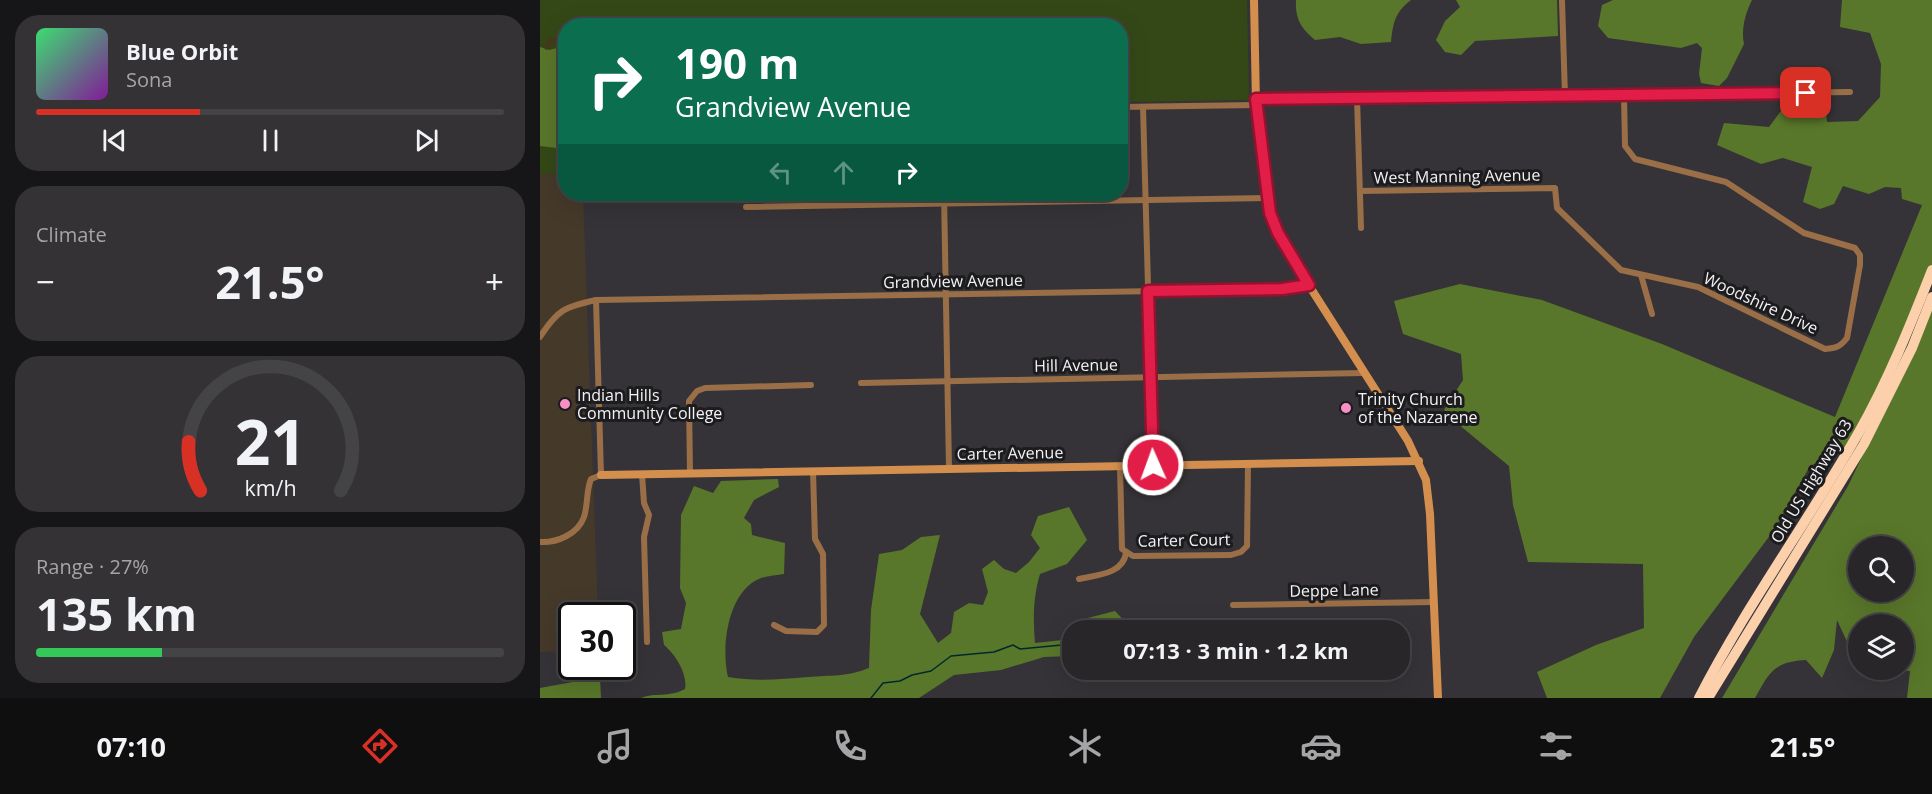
<!DOCTYPE html>
<html lang="en">
<head>
<meta charset="utf-8">
<style>
	body { margin:0; font-family:"Open Sans",sans-serif; background:#343235; color:#f1f3f6; height:100vh; display:flex; flex-direction:column; font-size:22px; white-space:nowrap }
	* { box-sizing:border-box; margin:0 }
	p { font-size:20px; color:#a5a5a8 }
	.icon { flex:none; width:33px; height:33px; fill:none; stroke:currentColor; stroke-width:2; stroke-linecap:round; stroke-linejoin:round }
	.map { position:relative; flex:1; overflow:hidden }
	.side { display:flex; flex-direction:column; gap:15px; padding:15px; background:#161517; width:540px }
	.side>* { flex:none }
	.hud { position:absolute; left:18px; top:18px; width:570px; height:183px; border-radius:24px; box-shadow:0 6px 24px #0002,0 0 0 2px #444346; background:#0b6e4f; color:#fff; overflow:hidden }
	.controls { position:absolute; left:1308px; top:536px; display:grid; gap:12px }
	.controls a { display:grid; place-items:center; width:66px; height:66px; border-radius:50%; background:#282629; box-shadow:0 6px 24px #0002,0 0 0 2px #444346; font-size:30px }
	.speed { position:absolute; left:18px; top:602px; display:flex; gap:12px; font-size:30px; font-weight:700; text-align:center }
	.speed>* { display:grid; place-content:center; width:78px; height:78px; border-radius:50%; background:#282629; box-shadow:0 6px 24px #0002,0 0 0 2px #444346; line-height:1 }
	.speed .limit { border:3px solid #111; border-radius:9px; background:#fff; color:#111 }
	.pin { position:absolute; display:grid; place-items:center; width:51px; height:51px; color:#fff; margin:-26px; border-radius:12px; box-shadow:0 3px 9px #0006 }
	.me { position:absolute; width:66px; margin:-33px; rotate:358deg; stroke-linejoin:round; filter:drop-shadow(0 0 4px #0008) }
	.turn { display:flex; align-items:center; gap:21px; height:126px; padding:0 18px; font-size:27px }
	.turn .icon { width:78px; height:78px; stroke-width:2.5 }
	.turn b { display:block; font-size:42px; line-height:51px }
	.lanes { display:flex; align-items:center; height:57px; padding:0 18px; background:#0003; justify-content:center; gap:30px; direction:ltr }
	.lanes .off { opacity:.35 }
	.big { font-size:45px; font-weight:700; line-height:1.1 }
	.side .tile { flex:1; display:flex; flex-direction:column; justify-content:center; gap:9px; min-width:0; padding:0 21px; border-radius:24px; background:#343235 }
	.side .dial { align-items:center; gap:0 }
	.dial svg { height:156px; overflow:visible; fill:none; stroke:#444346; stroke-width:7; stroke-linecap:round; text-anchor:middle }
	.dial text { fill:#f1f3f6; stroke:none }
	.song { display:flex; align-items:center; gap:18px }
	.cover { width:72px; height:72px; border-radius:9px; background:linear-gradient(135deg,hsl(140 70% 55%),hsl(290 70% 35%)) }
	.played { height:6px; border-radius:3px; background:linear-gradient(90deg,#d93025 35%,#444346 35%) }
	.keys { display:flex; justify-content:space-around; direction:ltr }
	.heat { display:flex; justify-content:space-between; align-items:center; font-size:33px; direction:ltr }
	.charge { height:9px; border-radius:4px; background:linear-gradient(90deg,#34c759 27%,#444346 0) }
	.trip { position:absolute; left:522px; top:620px; width:348px; height:60px; border-radius:24px; background:#282629; box-shadow:0 6px 24px #0002,0 0 0 2px #444346; font-weight:700; line-height:60px; text-align:center }
	.menu { display:flex; height:96px; justify-content:space-around; align-items:center; background:#100f10; color:#a5a5a8 }
	.menu .icon { width:42px; height:42px }
	.menu .active { color:#d93025 }
	.menu b { font-size:27px; color:#f1f3f6 }
	main { display:flex; flex:1; min-height:0 }
	.map>svg:first-child { display:block }
	.education { fill:#45392a }
	.green { fill:#344817 }
	.forest { fill:#59772a; fill-rule:evenodd }
	.sand { fill:#443b1b }
	.lines { fill:none; stroke-linecap:round; stroke-linejoin:round }
	.stream { stroke:#00292e; stroke-width:1.5 }
	.street { stroke:#9a6f48; stroke-width:6 }
	.secondary { stroke:#d48f4e; stroke-width:8 }
	.highway { stroke:#fbd0ab; stroke-width:10 }
	.route-casing { stroke:#92132f; stroke-width:15 }
	.route { stroke:#e11d48; stroke-width:10 }
	.poi-dot { fill:#fa8fc6; stroke:#1c1b1d; stroke-width:2 }
	.labels { text-anchor:middle; dominant-baseline:central; stroke-width:6; stroke-linejoin:round; paint-order:stroke }
	.street-label { font-size:16px; fill:#f3f2f4; stroke:#1c1b1d }
	.poi-label { font-size:16px; fill:#f3f2f4; stroke:#1c1b1d; text-anchor:start }
</style>
</head>
<body>
<main>
<section class="side">
<div class="tile">
<div class="song"><i class="cover"></i><div><b>Blue Orbit</b><p>Sona</p></div></div>
<div class="played"></div>
<div class="keys"><svg class="icon" aria-label="previous" viewBox="0 0 24 24"><path d="M18 5L8 12l10 7zM5 5v14"/></svg><svg class="icon" aria-label="pause" viewBox="0 0 24 24"><path d="M8 5v14M16 5v14"/></svg><svg class="icon" aria-label="next" viewBox="0 0 24 24"><path d="M6 5l10 7-10 7zM19 5v14"/></svg></div>
</div>
<div class="tile"><p>Climate</p>
<div class="heat"><a>−</a><b class="big">21.5°</b><a>+</a></div>
</div>
<div class="tile dial"><svg viewBox="0 0 100 80">
<path d="M14 69A42 42 0 1 1 86 69"/>
<path d="M14 69A42 42 0 0 1 8 44" stroke="#d93025"/>
<text x="50" y="56" font-size="32" font-weight="700">21</text>
<text x="50" y="72" font-size="11">km/h</text>
</svg></div>
<div class="tile"><p>Range · 27%</p><b class="big">135 km</b><div class="charge"></div></div>
</section>
<div class="map">
<svg width="1392" height="698" viewBox="0 0 1392 698">
	<rect width="100%" height="100%" fill="#353337"/>
	<!-- education -->
	<polygon class="education" points="25,173 26,194 43,194 58,615 32,615 31,651 0,652 0,174"/>
	<!-- green -->
	<polygon class="green" points="0,0 707,0 709,100 581,102 580,26 26,26 25,173 0,174"/>
	<!-- forest -->
	<g class="forest">
		<path d="M 756,0 L 871,0 C 855,12 853,23 851,42 L 821,44 L 800,37 L 775,40 C 761,28 755,19 756,0 Z"/>
		<polygon points="916,0 1017,0 1018,36 935,41 921,55 905,52 896,40 905,21 920,7"/>
		<path d="M 1073,0 L 1212,0 C 1205,14 1201,29 1204,44 L 1187,78 L 1179,86 L 1161,83 L 1159,74 L 1162,48 L 1157,43 L 1141,48 L 1068,38 L 1058,26 L 1062,5 Z"/>
		<polygon points="1302,0 1392,0 1392,270 1311,446 1270,466 1234,530 1154,637 1120,698 1007,698 997,672 1056,645 1104,628 1103,564 988,562 973,505 969,466 918,424 904,410 923,380 921,354 863,334 854,301 920,284 1002,300 1122,344 1295,417 1382,205 1362,199 1361,188 1345,187 1329,194 1303,186 1294,204 1280,209 1263,202 1272,167 1243,158 1221,164 1177,145 1184,123 1229,127 1249,100 1285,101 1287,122 1318,121 1340,97 1341,64 1330,33 1300,27"/>
		<polygon points="25,46 25,149 0,146 0,47 9,50"/>
		<path d="M 1392,310 L 1392,698 L 1367,698 L 1370,671 L 1347,669 L 1364,669 L 1364,624 L 1318,624 L 1318,660 L 1315,659 L 1297,620 L 1294,650 L 1282,678 L 1266,660 C 1234,662 1230,671 1215,698 L 1182,698 L 1308,486 ZM 1318,546 L 1364,546 L 1364,591 L 1318,591 Z"/>
		<path d="M 238,479 L 239,487 L 214,500 L 204,518 L 211,524 L 212,535 L 245,543 L 244,574 C 237,575 228,576 221,578 C 187,591 181,648 188,677 C 217,682 239,679 268,677 C 292,675 306,677 329,668 L 331,610 L 339,554 L 362,550 L 381,537 L 400,535 L 380,614 L 398,643 L 411,633 L 414,612 L 429,603 L 443,605 L 448,592 L 442,569 L 454,560 L 464,569 L 476,573 L 489,562 L 500,548 L 491,535 L 498,516 L 529,507 L 547,540 L 527,564 L 500,574 C 493,597 493,620 495,643 L 532,639 L 532,656 L 504,657 L 461,670 L 414,675 L 379,698 L 101,698 C 116,692 128,698 145,689 C 148,674 135,654 124,645 L 122,632 L 141,629 L 146,603 L 140,588 L 141,515 L 154,486 L 173,493 L 181,481 Z"/>
		<polygon points="575,611 590,627 588,630 544,630 544,619"/>
		<polygon points="60,677 61,698 0,698 0,688"/>
	</g>
	<!-- sand -->
	<polygon class="sand" points="10,37 25,38 25,45 15,43 6,50 3,46"/>
	<g class="lines">
		<!-- stream -->
		<polyline class="stream" points="331,698 343,683 360,681 372,675 391,671 411,656 454,652 473,645 480,649 532,644"/>
		<!-- street -->
		<g class="street">
			<polyline points="1022,1 1025,96"/>
			<polyline points="817,98 821,228"/>
			<polyline points="716,100 1310,92"/>
			<polyline points="580,107 716,105"/>
			<polyline points="603,107 613,465"/>
			<path d="M 820,191 L 1015,188 L 1017,208 L 1081,270 L 1158,287 L 1285,349 C 1296,348 1300,347 1307,338 L 1320,265 L 1320,255 L 1315,248 L 1264,233 L 1186,182 L 1095,159 L 1085,146 L 1084,95"/>
			<polyline points="404,194 409,469"/>
			<polyline points="206,207 727,198"/>
			<polyline points="1101,275 1112,314"/>
			<path d="M 0,337 C 18,309 25,307 56,300 L 742,289 L 769,285"/>
			<polyline points="321,383 823,373"/>
			<polyline points="580,466 582,549 593,556 691,555 701,552 707,546 708,464"/>
			<polyline points="150,473 149,401 157,391 165,388 271,385"/>
			<polyline points="102,474 104,503 109,515 104,537 107,642"/>
			<path d="M 0,542 C 17,543 38,534 44,517 C 48,505 46,491 51,479 L 61,475 L 56,300"/>
			<path d="M 539,579 C 557,575 583,574 586,553"/>
			<polyline points="693,605 894,602"/>
			<polyline points="234,625 246,631 277,632 284,625 283,554 275,539 273,471"/>
		</g>
		<!-- secondary -->
		<g class="secondary">
			<polyline points="714,0 716,105 727,198 733,223 756,265 868,441 886,480 890,514 898,698"/>
			<polyline points="61,475 879,461"/>
		</g>
		<!-- highway -->
		<g class="highway">
			<path d="M 1159,698 C 1206,606 1268,522 1319,432 C 1348,381 1370,326 1392,270"/>
			<polyline points="1168,698 1324,444 1372,348 1392,297"/>
		</g>
	</g>
	<g class="lines">
		<!-- route casing -->
		<g class="route-casing">
			<polyline id="route" points="613,465 608,291 742,289 769,285 738,233 730,213 716,99 1266,93"/>
		</g>
		<!-- route -->
		<use href="#route" class="route"/>
	</g>
	<!-- markers -->
	<g class="poi-dot">
		<circle cx="25" cy="404" r="6"/>
		<circle cx="806" cy="408" r="6"/>
	</g>
	<g class="labels">
		<!-- street labels -->
		<g class="street-label">
			<text transform="translate(917 176) rotate(-1)">West Manning Avenue</text>
			<text transform="translate(413 281) rotate(-1)">Grandview Avenue</text>
			<text transform="translate(1221 303) rotate(25)">Woodshire Drive</text>
			<text transform="translate(536 365) rotate(-1)">Hill Avenue</text>
			<text transform="translate(470 453) rotate(-1)">Carter Avenue</text>
			<text transform="translate(1271 481) rotate(-59)">Old US Highway 63</text>
			<text transform="translate(644 540) rotate(-1)">Carter Court</text>
			<text transform="translate(794 590) rotate(-1)">Deppe Lane</text>
		</g>
		<!-- poi labels -->
		<g class="poi-label">
			<text x="37" y="395">Indian Hills<tspan x="37" dy="18">Community College</tspan></text>
			<text x="818" y="399">Trinity Church<tspan x="818" dy="18">of the Nazarene</tspan></text>
		</g>
	</g>
</svg>
<div class="controls">
<a><svg class="icon" aria-label="search" viewBox="0 0 24 24"><circle cx="10" cy="10" r="6"/><path d="M15 15l6 6"/></svg></a>
<a><svg class="icon" aria-label="layers" viewBox="0 0 24 24"><path d="M12 4l9 5-9 5-9-5zM3 14l9 5 9-5"/></svg></a>
</div>
<div class="speed"><div class="limit">30</div></div>
<div class="pin" style="left:1266px;top:93px;background:#d93025"><svg class="icon" aria-label="arrive" viewBox="0 0 24 24"><path d="M6 21V4h12l-3 4 3 4H6"/></svg></div>
<svg class="me" style="left:613px;top:465px" viewBox="-20 -20 40 40"><circle r="17" fill="#e11d48" stroke="#fff" stroke-width="3"/><path d="M0-11L8 9 0 5-8 9z" fill="#fff"/></svg>
<div class="trip">07:13 · 3 min · 1.2 km</div>
<div class="hud">
<div class="turn"><svg class="icon" aria-label="right" viewBox="0 0 24 24"><path d="M7 20v-9h11M14 6l5 5-5 5"/></svg><div><b>190 m</b>Grandview Avenue</div></div>
<div class="lanes"><svg class="icon off" aria-label="left" viewBox="0 0 24 24"><path d="M17 20v-9H6M10 6l-5 5 5 5"/></svg><svg class="icon off" aria-label="ahead" viewBox="0 0 24 24"><path d="M12 20V5M6 11l6-6 6 6"/></svg><svg class="icon" aria-label="right" viewBox="0 0 24 24"><path d="M7 20v-9h11M14 6l5 5-5 5"/></svg></div>
</div>
</div>
</main>
<nav class="menu">
<b>07:10</b>
<svg class="icon active" aria-label="directions" viewBox="0 0 24 24"><path d="M12 3l9 9-9 9-9-9zM9 14v-3h6M13 9l2 2-2 2"/></svg>
<svg class="icon" aria-label="music" viewBox="0 0 24 24"><path d="M9 18V5l10-2v13"/><circle cx="6" cy="18" r="3"/><circle cx="16" cy="16" r="3"/></svg>
<svg class="icon" aria-label="phone" viewBox="0 0 24 24"><path d="M5 4h4l2 5-3 2q2 4 5 5l2-3 5 2v4C11 20 4 13 5 4z"/></svg>
<svg class="icon" aria-label="climate" viewBox="0 0 24 24"><path d="M12 3v18M4 7l16 10M4 17L20 7"/></svg>
<svg class="icon" aria-label="car" viewBox="0 0 24 24"><path d="M5 17H2v-5l4-1 3-4h7l3 4 3 1v5h-3M9 17h6M6 11h13"/><circle cx="7" cy="17" r="2"/><circle cx="17" cy="17" r="2"/></svg>
<svg class="icon" aria-label="filters" viewBox="0 0 24 24"><path d="M4 7h16M4 17h16"/><circle cx="9" cy="7" r="2"/><circle cx="15" cy="17" r="2"/></svg>
<b>21.5°</b>
</nav>
</body>
</html>
